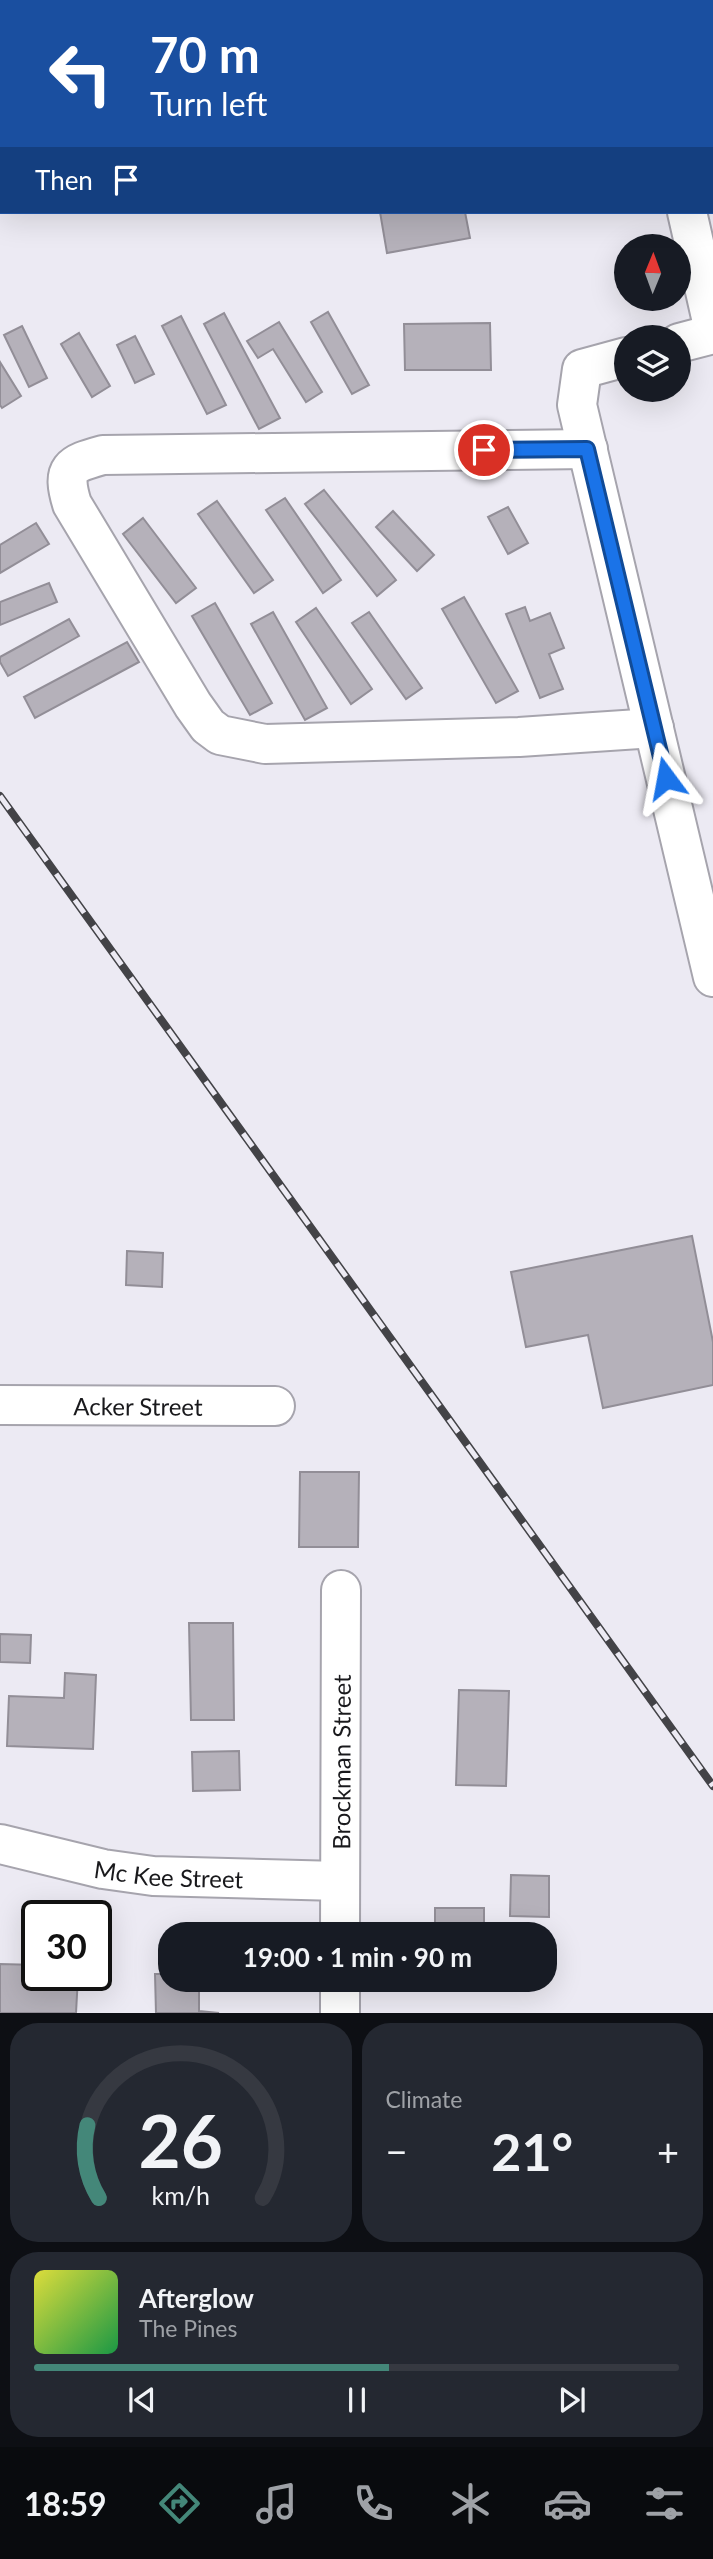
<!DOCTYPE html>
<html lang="en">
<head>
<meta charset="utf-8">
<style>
	body { margin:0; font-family:Lato,sans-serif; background:#242831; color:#f1f3f6; height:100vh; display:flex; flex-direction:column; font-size:26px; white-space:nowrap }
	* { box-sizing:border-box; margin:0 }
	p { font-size:23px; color:#9ea1a6 }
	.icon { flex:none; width:38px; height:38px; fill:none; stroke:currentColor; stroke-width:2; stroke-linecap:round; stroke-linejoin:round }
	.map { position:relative; height:2013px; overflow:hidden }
	.details { display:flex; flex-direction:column; gap:10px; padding:10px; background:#0d0f14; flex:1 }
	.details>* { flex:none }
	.banner { position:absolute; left:0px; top:0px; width:714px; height:214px; box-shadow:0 7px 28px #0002; background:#1a4fa0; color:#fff; overflow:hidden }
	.needle { width:46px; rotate:1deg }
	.tools { position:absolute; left:614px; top:234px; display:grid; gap:14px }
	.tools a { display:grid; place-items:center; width:77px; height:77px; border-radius:50%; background:#171b24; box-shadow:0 7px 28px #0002; font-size:35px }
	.speed { position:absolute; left:21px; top:1900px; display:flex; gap:14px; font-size:35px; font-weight:700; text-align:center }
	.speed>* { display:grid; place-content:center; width:91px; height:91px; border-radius:50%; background:#171b24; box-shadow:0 7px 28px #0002; line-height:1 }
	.speed .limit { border:4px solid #111; border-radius:10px; background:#fff; color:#111 }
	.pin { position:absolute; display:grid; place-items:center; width:60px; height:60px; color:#fff; margin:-30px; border:4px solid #fff; border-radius:50%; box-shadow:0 2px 7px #0007 }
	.me { position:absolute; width:77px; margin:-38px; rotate:347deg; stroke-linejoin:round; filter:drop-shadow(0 0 5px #0008) }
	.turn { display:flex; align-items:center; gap:24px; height:147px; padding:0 35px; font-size:32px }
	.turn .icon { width:91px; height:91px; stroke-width:2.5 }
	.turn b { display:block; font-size:49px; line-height:60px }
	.then { display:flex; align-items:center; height:66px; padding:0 35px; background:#0003; gap:14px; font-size:26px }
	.big { font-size:52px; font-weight:700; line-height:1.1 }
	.details .tile { flex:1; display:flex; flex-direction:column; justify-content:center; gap:10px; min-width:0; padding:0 24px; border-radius:28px; background:#242831 }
	.details .dial { align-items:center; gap:0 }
	.dial svg { height:182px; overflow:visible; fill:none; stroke:#363941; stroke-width:7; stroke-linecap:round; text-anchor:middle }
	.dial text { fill:#f1f3f6; stroke:none }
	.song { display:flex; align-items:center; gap:21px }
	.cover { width:84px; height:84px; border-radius:10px; background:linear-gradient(135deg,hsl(60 70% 55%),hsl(140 70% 35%)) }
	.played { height:7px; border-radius:4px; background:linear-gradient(90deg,#448779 55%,#363941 55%) }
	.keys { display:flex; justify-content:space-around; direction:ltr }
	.heat { display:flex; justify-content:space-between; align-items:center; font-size:38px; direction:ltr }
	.details .tiles { flex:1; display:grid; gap:10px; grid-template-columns:1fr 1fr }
	.tile:last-child { grid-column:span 2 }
	.trip { position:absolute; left:158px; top:1922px; width:399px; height:70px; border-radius:28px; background:#171b24; box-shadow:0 7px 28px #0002; font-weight:700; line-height:70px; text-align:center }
	.menu { display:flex; height:112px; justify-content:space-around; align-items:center; background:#090b0e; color:#9ea1a6 }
	.menu .icon { width:49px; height:49px }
	.menu .current { color:#448779 }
	.menu b { font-size:32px; color:#f1f3f6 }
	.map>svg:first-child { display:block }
	.building { fill:#b5b1ba; stroke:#928e97; stroke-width:2 }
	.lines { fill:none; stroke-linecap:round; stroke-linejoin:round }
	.minor-casing { stroke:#a6a4ad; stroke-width:42 }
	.major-casing { stroke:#a6a4ad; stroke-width:42 }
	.minor { stroke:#fff; stroke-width:38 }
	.major { stroke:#fff; stroke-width:38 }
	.rail-casing { stroke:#434347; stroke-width:8 }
	.rail { stroke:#eceaf3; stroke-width:5; stroke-dasharray:16; stroke-linecap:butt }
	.route-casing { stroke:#114b97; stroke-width:18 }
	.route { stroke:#1a73e8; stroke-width:12 }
	.labels { text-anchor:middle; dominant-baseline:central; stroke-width:7; stroke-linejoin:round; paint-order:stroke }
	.street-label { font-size:24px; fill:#19191c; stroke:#eceaf3 }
</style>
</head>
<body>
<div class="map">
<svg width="713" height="2013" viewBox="0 0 713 2013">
	<rect width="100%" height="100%" fill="#eceaf3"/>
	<!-- building -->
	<g class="building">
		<polygon points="380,212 465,212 470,238 387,253"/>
		<polygon points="328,312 369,385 352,394 311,322"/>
		<polygon points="224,313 280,418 259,429 204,324"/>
		<polygon points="181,316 226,405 207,414 162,326"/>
		<polygon points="279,322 322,392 306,402 273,349 258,358 247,341"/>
		<polygon points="490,323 491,370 405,370 404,324"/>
		<polygon points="22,326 47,378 29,387 4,335"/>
		<polygon points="79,333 110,386 92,397 61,344"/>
		<polygon points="135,336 154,374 135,383 117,345"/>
		<polygon points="0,362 21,396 2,408 0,405"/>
		<polygon points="324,490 396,580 377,596 305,504"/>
		<polygon points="285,498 341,580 323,593 266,510"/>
		<polygon points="217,501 273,580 254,593 198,514"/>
		<polygon points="508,507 528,543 508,554 488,517"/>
		<polygon points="393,511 434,555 417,571 376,527"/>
		<polygon points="143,518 196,588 176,603 123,534"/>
		<polygon points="36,523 49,544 0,573 0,545"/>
		<polygon points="49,583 57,602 0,625 0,602"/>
		<polygon points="464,597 518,691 496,703 442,609"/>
		<polygon points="215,603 272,703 250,715 192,616"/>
		<polygon points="525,607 530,621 550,613 564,648 549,654 563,689 540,698 506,614"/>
		<polygon points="316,608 372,689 351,704 296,622"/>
		<polygon points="273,612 327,708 305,720 251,624"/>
		<polygon points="369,612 422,688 406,699 352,623"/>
		<polygon points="69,619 79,636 8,676 0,662 0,657"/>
		<polygon points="127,642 139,662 35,718 24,697"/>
		<polygon points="692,1236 713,1342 713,1385 603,1408 588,1335 526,1347 511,1272"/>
		<polygon points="127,1251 163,1253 162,1287 126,1285"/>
		<polygon points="300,1472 359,1472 358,1547 299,1547"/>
		<polygon points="189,1623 233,1623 234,1720 191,1720"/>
		<polygon points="0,1634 31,1635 30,1663 0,1662"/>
		<polygon points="65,1673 96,1675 93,1749 7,1746 9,1696 64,1698"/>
		<polygon points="459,1690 509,1691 506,1786 456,1785"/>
		<polygon points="239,1751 240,1790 193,1791 192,1752"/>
		<polygon points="511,1875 549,1876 549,1917 510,1916"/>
		<rect x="435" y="1908" width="49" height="26"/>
		<polygon points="0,1964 37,1965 37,1976 78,1976 76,2013 0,2013"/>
		<polygon points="155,1974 170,1974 170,1979 199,1979 199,2011 219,2013 156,2013"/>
	</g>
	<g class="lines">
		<!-- minor casing -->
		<g class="minor-casing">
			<g id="minor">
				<polyline points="712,87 713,88"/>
				<polyline points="679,343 713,334"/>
				<polyline points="626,357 582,369 577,405 713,977"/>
				<path d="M 588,449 L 103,455 C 70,464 61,468 72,504 L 193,705 L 208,726 L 220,735 L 265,744 L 519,737 L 654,728"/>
				<path id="s1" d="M 0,1405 L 275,1406"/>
				<path id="s2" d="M 0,1844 L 103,1869 L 153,1876 L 339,1881"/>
				<path id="s3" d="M 340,1934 L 341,1590"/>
				<polyline points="340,1979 340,2013"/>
			</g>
		</g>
		<!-- major casing -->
		<g class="major-casing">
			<g id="major">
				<polyline points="638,0 638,2"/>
				<polyline points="687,212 713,326"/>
			</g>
		</g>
		<!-- minor -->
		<use href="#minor" class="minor"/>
		<!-- major -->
		<use href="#major" class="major"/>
		<!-- rail casing -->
		<g class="rail-casing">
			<polyline id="rail" points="0,796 713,1786"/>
		</g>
		<!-- rail -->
		<use href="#rail" class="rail"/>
	</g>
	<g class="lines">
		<!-- route casing -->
		<g class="route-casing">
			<polyline id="route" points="484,450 587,449 666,778"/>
		</g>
		<!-- route -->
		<use href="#route" class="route"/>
	</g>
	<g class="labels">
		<!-- street labels -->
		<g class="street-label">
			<text stroke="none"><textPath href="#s1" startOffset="138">Acker Street</textPath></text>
			<text stroke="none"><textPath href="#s3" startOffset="172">Brockman Street</textPath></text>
			<text stroke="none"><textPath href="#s2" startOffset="172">Mc Kee Street</textPath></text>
		</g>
	</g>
</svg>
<div class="tools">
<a><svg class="needle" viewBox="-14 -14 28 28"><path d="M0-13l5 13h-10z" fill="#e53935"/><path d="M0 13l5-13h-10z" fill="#9ea1a6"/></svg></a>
<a><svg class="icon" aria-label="layers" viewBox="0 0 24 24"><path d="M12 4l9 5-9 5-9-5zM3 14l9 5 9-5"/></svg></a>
</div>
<div class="speed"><div class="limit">30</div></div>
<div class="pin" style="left:484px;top:450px;background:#d93025"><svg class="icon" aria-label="arrive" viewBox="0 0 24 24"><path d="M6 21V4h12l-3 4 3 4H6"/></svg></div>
<svg class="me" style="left:666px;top:778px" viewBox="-20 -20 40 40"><path d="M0-17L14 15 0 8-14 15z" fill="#1a73e8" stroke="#fff" stroke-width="4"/></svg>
<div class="trip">19:00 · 1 min · 90 m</div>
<div class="banner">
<div class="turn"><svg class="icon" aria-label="left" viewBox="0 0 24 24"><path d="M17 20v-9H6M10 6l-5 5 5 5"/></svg><div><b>70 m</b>Turn left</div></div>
<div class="then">Then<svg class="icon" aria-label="arrive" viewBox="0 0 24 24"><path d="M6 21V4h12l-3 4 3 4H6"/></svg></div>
</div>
</div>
<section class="details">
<div class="tiles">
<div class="tile dial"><svg viewBox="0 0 100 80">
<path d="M14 69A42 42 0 1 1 86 69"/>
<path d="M14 69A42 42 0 0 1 9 37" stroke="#448779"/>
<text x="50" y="56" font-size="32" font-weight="700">26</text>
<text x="50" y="72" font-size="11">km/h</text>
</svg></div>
<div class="tile"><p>Climate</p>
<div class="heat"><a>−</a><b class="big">21°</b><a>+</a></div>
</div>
<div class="tile">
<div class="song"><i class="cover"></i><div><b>Afterglow</b><p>The Pines</p></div></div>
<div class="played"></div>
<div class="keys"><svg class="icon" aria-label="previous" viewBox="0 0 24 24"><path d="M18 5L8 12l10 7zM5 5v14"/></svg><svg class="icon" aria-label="pause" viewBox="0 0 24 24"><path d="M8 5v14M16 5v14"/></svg><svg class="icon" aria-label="next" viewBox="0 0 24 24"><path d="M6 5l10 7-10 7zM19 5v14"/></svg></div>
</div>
</div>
</section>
<nav class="menu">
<b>18:59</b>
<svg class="icon current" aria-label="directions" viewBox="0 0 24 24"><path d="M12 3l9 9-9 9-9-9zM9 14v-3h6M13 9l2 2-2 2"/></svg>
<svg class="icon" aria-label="music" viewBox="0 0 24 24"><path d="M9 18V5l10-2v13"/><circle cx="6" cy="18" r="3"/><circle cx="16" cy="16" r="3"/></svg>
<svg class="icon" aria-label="phone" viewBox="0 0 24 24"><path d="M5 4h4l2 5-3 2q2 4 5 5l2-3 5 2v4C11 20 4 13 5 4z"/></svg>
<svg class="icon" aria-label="climate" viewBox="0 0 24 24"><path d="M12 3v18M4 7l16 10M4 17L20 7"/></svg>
<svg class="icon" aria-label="car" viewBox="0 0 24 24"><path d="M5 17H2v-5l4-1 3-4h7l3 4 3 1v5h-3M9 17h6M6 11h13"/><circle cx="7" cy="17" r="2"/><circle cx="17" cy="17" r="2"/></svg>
<svg class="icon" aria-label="filters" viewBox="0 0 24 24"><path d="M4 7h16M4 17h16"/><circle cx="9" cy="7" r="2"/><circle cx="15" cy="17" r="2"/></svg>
</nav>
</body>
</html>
